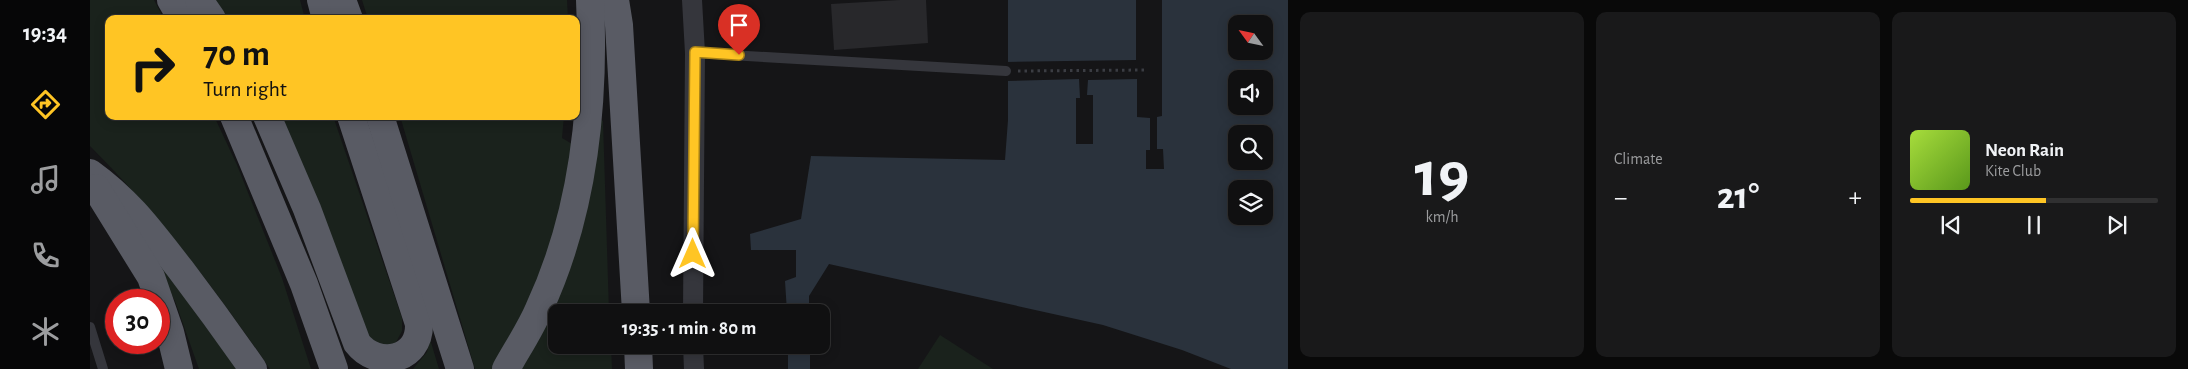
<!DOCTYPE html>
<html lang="en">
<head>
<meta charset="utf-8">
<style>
	body { margin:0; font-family:"Alegreya Sans",sans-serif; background:#19191a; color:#f1f3f6; height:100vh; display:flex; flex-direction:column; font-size:19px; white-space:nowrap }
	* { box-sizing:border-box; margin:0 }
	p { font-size:16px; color:#9c9d9f }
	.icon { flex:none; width:28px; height:28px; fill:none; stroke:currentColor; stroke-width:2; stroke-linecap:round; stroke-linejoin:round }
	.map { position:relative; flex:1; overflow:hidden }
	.panel { display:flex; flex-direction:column; gap:12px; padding:12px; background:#090909; width:900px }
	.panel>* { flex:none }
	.banner { position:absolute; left:15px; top:15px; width:475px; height:105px; border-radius:10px; box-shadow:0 2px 12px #0003,0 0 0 1px #303031; background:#ffc524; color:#111; overflow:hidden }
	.needle { width:32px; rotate:303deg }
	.buttons { position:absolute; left:1138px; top:15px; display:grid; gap:10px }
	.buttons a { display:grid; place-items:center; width:45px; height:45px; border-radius:10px; background:#101011; box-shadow:0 2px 12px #0003,0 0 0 1px #303031; font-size:25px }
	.speed { position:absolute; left:15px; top:289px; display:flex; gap:10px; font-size:25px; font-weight:700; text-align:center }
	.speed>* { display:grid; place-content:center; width:65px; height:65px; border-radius:50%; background:#101011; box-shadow:0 2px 12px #0003,0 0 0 1px #303031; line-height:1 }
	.speed .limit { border:8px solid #d22; background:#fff; color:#111 }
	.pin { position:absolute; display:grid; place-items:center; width:42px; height:42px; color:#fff; margin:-51px -21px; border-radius:50% 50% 50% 0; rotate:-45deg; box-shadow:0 0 5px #0007 }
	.pin .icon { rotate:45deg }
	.me { position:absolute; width:55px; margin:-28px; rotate:0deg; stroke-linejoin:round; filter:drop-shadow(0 0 4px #0008) }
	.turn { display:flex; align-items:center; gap:18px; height:105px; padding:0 15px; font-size:22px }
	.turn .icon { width:65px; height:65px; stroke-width:2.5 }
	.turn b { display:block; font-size:35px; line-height:42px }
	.big { font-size:38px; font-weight:600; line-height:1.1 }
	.panel .card { flex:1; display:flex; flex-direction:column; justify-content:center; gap:8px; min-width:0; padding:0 18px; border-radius:10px; background:#19191a }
	.panel .dial { align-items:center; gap:0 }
	.dial b { font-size:65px; line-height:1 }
	.song { display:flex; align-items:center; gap:15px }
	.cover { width:60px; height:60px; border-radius:8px; background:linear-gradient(135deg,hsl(80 70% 55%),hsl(90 70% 35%)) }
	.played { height:5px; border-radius:2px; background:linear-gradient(90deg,#ffc524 55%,#303031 55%) }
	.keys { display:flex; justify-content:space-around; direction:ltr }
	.heat { display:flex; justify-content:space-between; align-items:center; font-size:28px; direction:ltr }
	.panel .tiles { flex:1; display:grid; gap:12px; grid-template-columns:repeat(3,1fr) }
	.trip { position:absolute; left:458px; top:304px; width:282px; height:50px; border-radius:10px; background:#101011; box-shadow:0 2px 12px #0003,0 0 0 1px #303031; font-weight:600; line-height:50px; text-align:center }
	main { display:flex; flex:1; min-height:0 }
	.dock { display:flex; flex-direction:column; width:90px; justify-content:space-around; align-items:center; background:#060607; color:#9c9d9f }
	.dock .icon { width:35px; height:35px }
	.dock .selected { color:#ffc524 }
	.dock b { font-size:22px; color:#f1f3f6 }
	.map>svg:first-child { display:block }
	.green { fill:#1a221c }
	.water { fill:#2a323c; fill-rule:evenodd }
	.pier { fill:#151517 }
	.building { fill:#28282b }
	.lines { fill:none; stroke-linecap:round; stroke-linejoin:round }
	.path { stroke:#3b3d43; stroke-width:3; stroke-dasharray:2.5 4; stroke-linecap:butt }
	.service { stroke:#35363c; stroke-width:10 }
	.minor { stroke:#35363c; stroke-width:20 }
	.trunk { stroke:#595b64; stroke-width:28 }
	.route-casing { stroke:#a68017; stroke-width:12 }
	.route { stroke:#ffc524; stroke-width:9 }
</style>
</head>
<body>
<main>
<nav class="dock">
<b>19:34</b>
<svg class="icon selected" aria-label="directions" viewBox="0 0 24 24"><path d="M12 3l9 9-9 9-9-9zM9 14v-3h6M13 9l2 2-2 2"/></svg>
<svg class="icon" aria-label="music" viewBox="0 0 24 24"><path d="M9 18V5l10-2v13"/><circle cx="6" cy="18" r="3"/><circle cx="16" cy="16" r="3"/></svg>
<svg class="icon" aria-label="phone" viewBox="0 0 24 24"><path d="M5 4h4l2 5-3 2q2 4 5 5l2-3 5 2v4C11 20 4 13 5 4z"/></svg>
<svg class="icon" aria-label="climate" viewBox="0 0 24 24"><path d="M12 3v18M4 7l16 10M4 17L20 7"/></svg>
</nav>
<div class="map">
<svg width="1198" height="369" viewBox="0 0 1198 369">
	<rect width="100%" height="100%" fill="#151517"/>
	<!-- green -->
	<g class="green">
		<path d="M 0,0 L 64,0 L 74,19 L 19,19 L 19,116 L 124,116 L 147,165 L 192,278 L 221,369 L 180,369 C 126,290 68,214 0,146 Z"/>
		<polygon points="119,0 210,0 215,19 132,19"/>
		<polygon points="272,0 477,0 478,19 278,19"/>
		<polygon points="185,116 243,116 312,318 312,331 304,346 278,345"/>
		<polygon points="310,116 474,116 472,138 499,154 510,119 513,121 519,312 466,312 466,345 521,345 522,369 385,369"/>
		<polygon points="69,262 148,369 109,369 85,301 66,265"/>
		<polygon points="850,335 903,369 828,369"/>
		<polygon points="340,339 349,369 323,369 337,352"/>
	</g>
	<!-- water -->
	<g class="water">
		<path d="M 918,0 L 1198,0 L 1198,369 L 1141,369 L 1092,350 L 1013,325 L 739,264 L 719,296 L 719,312 L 697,312 L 695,281 L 706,277 L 706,250 L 661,250 L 660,234 L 711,219 L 721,156 L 915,160 L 918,120 ZM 1146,24 L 1174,24 L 1174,51 L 1146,51 ZM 1146,79 L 1174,79 L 1174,106 L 1146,106 ZM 1146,134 L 1174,134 L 1174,161 L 1146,161 ZM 1146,189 L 1174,189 L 1174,216 L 1146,216 Z"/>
		<rect x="698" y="345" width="22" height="24"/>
	</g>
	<!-- pier -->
	<polygon class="pier" points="1046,0 1072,0 1072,116 1067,117 1067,149 1073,149 1074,169 1056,169 1056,150 1060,150 1060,118 1047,117 1047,79 998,80 997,95 1003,95 1003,144 986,144 986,98 990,98 989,79 916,81 917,62 1046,60"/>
	<!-- building -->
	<polygon class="building" points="810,0 836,0 838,43 744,50 741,4"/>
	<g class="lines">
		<!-- path -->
		<polyline class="path" points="928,71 1055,70"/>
		<!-- service -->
		<g class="service">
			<polyline points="605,53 916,71"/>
			<polyline points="0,327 13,369"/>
		</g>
		<!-- minor -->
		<g class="minor">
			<polyline points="602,0 605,53 603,312"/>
			<polyline points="603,345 604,369"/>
		</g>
		<!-- trunk -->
		<g class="trunk">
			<polyline points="81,0 92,19"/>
			<polyline points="109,0 122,19"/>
			<polyline points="231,0 236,19"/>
			<polyline points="252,0 259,19"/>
			<polyline points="525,0 529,25 546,312"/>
			<polyline points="144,116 214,284 244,369"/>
			<path d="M 177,116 L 217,209 L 267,343 C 287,369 330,361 329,324 L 261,116"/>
			<polyline points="290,116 370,369"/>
			<path d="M 0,173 C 40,202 61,232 91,270 C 116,303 140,336 163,369"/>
			<polyline points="6,188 61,277 80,332 89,369"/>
			<polyline points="548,345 549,369"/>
			<path d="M 416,369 C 427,349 440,330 449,309 C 494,212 505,106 500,0"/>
		</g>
	</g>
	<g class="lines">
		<!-- route casing -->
		<g class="route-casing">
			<polyline id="route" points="603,254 605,52 649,55"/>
		</g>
		<!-- route -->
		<use href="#route" class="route"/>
	</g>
</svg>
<div class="buttons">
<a><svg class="needle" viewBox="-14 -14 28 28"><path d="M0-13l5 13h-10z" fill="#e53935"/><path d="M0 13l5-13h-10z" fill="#9c9d9f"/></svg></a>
<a><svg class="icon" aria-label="sound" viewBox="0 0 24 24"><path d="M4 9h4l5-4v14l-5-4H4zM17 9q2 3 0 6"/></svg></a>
<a><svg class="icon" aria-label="search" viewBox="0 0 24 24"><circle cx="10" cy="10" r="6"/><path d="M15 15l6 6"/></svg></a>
<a><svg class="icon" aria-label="layers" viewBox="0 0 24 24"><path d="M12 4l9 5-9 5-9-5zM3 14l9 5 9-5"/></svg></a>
</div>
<div class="speed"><div class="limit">30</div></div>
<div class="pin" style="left:649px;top:55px;background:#d93025"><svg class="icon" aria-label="arrive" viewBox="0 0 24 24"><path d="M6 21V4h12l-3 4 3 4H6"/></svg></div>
<svg class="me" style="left:603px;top:254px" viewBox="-20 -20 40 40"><path d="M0-17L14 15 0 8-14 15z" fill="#ffc524" stroke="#fff" stroke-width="4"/></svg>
<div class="trip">19:35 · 1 min · 80 m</div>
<div class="banner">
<div class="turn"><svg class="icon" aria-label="right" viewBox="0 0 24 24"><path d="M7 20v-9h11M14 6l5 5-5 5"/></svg><div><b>70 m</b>Turn right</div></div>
</div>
</div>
<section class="panel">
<div class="tiles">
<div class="card dial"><b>19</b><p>km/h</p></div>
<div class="card"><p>Climate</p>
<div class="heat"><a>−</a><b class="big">21°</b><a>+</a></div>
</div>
<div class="card">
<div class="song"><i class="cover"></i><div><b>Neon Rain</b><p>Kite Club</p></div></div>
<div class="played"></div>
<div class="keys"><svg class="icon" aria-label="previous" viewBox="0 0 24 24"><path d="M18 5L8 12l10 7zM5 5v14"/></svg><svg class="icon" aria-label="pause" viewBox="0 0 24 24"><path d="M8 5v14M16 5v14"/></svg><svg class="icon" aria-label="next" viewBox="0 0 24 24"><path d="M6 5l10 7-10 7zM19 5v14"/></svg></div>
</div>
</div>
</section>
</main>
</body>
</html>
